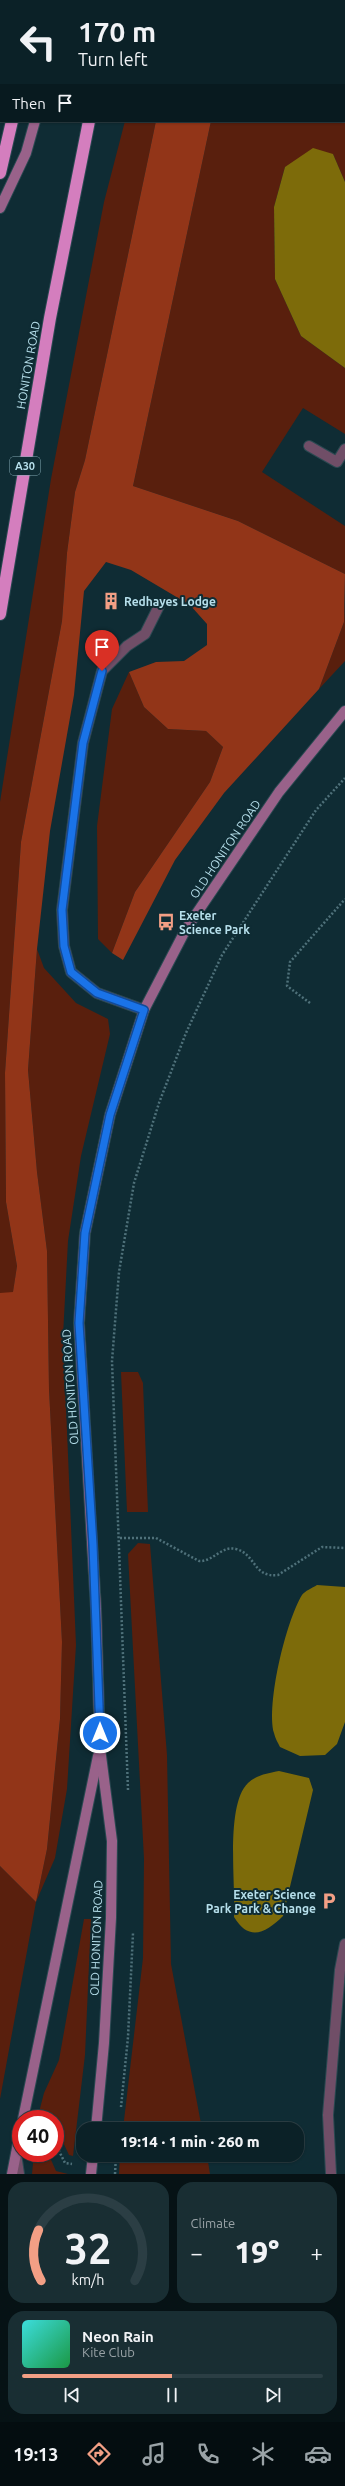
<!DOCTYPE html>
<html lang="en">
<head>
<meta charset="utf-8">
<style>
	body { margin:0; font-family:Ubuntu,sans-serif; background:#192e33; color:#f1f3f6; height:100vh; display:flex; flex-direction:column; font-size:15px; white-space:nowrap }
	* { box-sizing:border-box; margin:0 }
	p { font-size:13px; color:#9aa3a7 }
	.icon { flex:none; width:22px; height:22px; fill:none; stroke:currentColor; stroke-width:2; stroke-linecap:round; stroke-linejoin:round }
	.map { position:relative; height:2174px; overflow:hidden }
	.details { display:flex; flex-direction:column; gap:8px; padding:8px; background:#061215; flex:1 }
	.details>* { flex:none }
	.hud { position:absolute; left:0px; top:0px; width:345px; height:122px; box-shadow:0 1px 3px #0004,0 0 0 1px #2b3e44; background:#0b2127; color:#f1f3f6; overflow:hidden }
	.speed { position:absolute; left:12px; top:2110px; display:flex; gap:8px; font-size:20px; font-weight:700; text-align:center }
	.speed>* { display:grid; place-content:center; width:52px; height:52px; border-radius:50%; background:#0b2127; box-shadow:0 1px 3px #0004,0 0 0 1px #2b3e44; line-height:1 }
	.speed .limit { border:6px solid #d22; background:#fff; color:#111 }
	.pin { position:absolute; display:grid; place-items:center; width:34px; height:34px; color:#fff; margin:-41px -17px; border-radius:50% 50% 50% 0; rotate:-45deg; box-shadow:0 0 4px #0007 }
	.pin .icon { rotate:45deg }
	.me { position:absolute; width:44px; margin:-22px; rotate:0deg; stroke-linejoin:round; filter:drop-shadow(0 0 3px #0008) }
	.turn { display:flex; align-items:center; gap:14px; height:84px; padding:0 12px; font-size:18px }
	.turn .icon { width:52px; height:52px; stroke-width:2.5 }
	.turn b { display:block; font-size:28px; line-height:34px }
	.then { display:flex; align-items:center; height:38px; padding:0 12px; background:#0003; gap:8px; font-size:15px }
	.big { font-size:30px; font-weight:800; line-height:1.1 }
	.details .widget { flex:1; display:flex; flex-direction:column; justify-content:center; gap:6px; min-width:0; padding:0 14px; border-radius:16px; background:#192e33 }
	.details .dial { align-items:center; gap:0 }
	.dial svg { height:104px; overflow:visible; fill:none; stroke:#2b3e44; stroke-width:7; stroke-linecap:round; text-anchor:middle }
	.dial text { fill:#f1f3f6; stroke:none }
	.song { display:flex; align-items:center; gap:12px }
	.cover { width:48px; height:48px; border-radius:6px; background:linear-gradient(135deg,hsl(180 70% 55%),hsl(140 70% 35%)) }
	.played { height:4px; border-radius:2px; background:linear-gradient(90deg,#f39f85 50%,#2b3e44 50%) }
	.keys { display:flex; justify-content:space-around; direction:ltr }
	.heat { display:flex; justify-content:space-between; align-items:center; font-size:22px; direction:ltr }
	.details .tiles { flex:1; display:grid; gap:8px; grid-template-columns:1fr 1fr }
	.widget:last-child { grid-column:span 2 }
	.trip { position:absolute; left:76px; top:2122px; width:228px; height:40px; border-radius:16px; background:#0b2127; box-shadow:0 1px 3px #0004,0 0 0 1px #2b3e44; font-weight:800; line-height:40px; text-align:center }
	.tab-bar { display:flex; height:64px; justify-content:space-around; align-items:center; background:#040d10; color:#9aa3a7 }
	.tab-bar .icon { width:28px; height:28px }
	.tab-bar .on { color:#f39f85 }
	.tab-bar b { font-size:18px; color:#f1f3f6 }
	.map>svg:first-child { display:block }
	.green { fill:#591f0d }
	.forest { fill:#923518 }
	.water { fill:#7d6b0a }
	.lines { fill:none; stroke-linecap:round; stroke-linejoin:round }
	.lane-casing { stroke:#2a4951; stroke-width:12 }
	.street-casing { stroke:#2a4951; stroke-width:12 }
	.secondary-casing { stroke:#2a4951; stroke-width:12 }
	.highway-casing { stroke:#2a4951; stroke-width:14 }
	.path { stroke:#4f717a; stroke-width:2.5; stroke-dasharray:2 2; stroke-linecap:butt }
	.lane { stroke:#704e67; stroke-width:10 }
	.street { stroke:#704e67; stroke-width:10 }
	.secondary { stroke:#99628a; stroke-width:10 }
	.highway { stroke:#d47ebe; stroke-width:12 }
	.route-casing { stroke:#114b97; stroke-width:10 }
	.route { stroke:#1a73e8; stroke-width:7 }
	.labels { text-anchor:middle; dominant-baseline:central; stroke-width:4; stroke-linejoin:round; paint-order:stroke }
	.shield { fill:#0f2c34; stroke:#84a9b4; stroke-width:1 }
	.shield-label { font-size:11px; font-weight:bold; fill:#b6dfeb }
	.street-label { font-size:12px; fill:#b6dfeb; stroke:#0f2c34 }
	.poi-label { font-size:12px; font-weight:bold; fill:#b6dfeb; stroke:#0f2c34; text-anchor:start }
</style>
</head>
<body>
<div class="map">
<svg width="345" height="2174" viewBox="0 0 345 2174">
	<rect width="100%" height="100%" fill="#0f2c34"/>
	<!-- green -->
	<g class="green">
		<polygon points="237,0 345,0 345,182 333,154 285,167 274,207 275,279 301,336 345,368 345,434 303,408 262,472 345,526 345,574 238,521 133,486 211,121 344,121 344,1"/>
		<polygon points="125,121 156,121 85,460 75,492 67,553 62,621 21,842 5,1073 6,1202 17,1266 13,1293 0,1293 0,802 51,479 104,202"/>
		<polygon points="345,603 345,661 319,689 344,622"/>
		<polygon points="129,672 144,707 168,729 206,731 223,747 210,782 135,892 112,953 98,939 97,826 112,709"/>
		<polygon points="37,949 44,968 76,1003 108,1019 110,1034 81,1156 68,1241 63,1336 76,1645 67,1789 55,1858 36,1902 0,2099 0,1866 36,1902 47,1849 60,1719 62,1642 49,1389 47,1251 37,1172 28,1070"/>
		<polygon points="121,1372 138,1372 143,1383 148,1512 127,1512"/>
		<polygon points="138,1543 150,1544 167,1755 171,1964 202,2129 123,2129 143,1958 144,1859 128,1554"/>
		<polygon points="84,1919 91,1919 85,2055 73,2156 69,2155 55,2125 55,2119 38,2116 44,2093 59,2060"/>
		<polygon points="34,2153 48,2153 56,2171 68,2174 32,2174"/>
		<polygon points="120,2155 207,2155 210,2174 119,2174"/>
	</g>
	<!-- forest -->
	<polygon class="forest" points="156,121 211,121 133,486 238,521 345,574 344,622 319,689 224,793 175,860 123,960 112,953 135,892 210,782 223,747 206,731 168,729 144,707 129,672 156,662 184,661 207,645 207,624 190,605 131,570 106,562 84,591 74,695 50,831 37,949 28,1070 37,1172 47,1251 49,1389 62,1642 60,1719 47,1849 36,1902 0,1866 0,1293 13,1292 17,1266 6,1202 5,1073 21,842 62,621 67,553 75,492 85,460"/>
	<!-- water -->
	<g class="water">
		<polygon points="313,148 333,154 345,182 345,368 301,336 275,279 274,207 285,167"/>
		<path d="M 317,1585 L 345,1587 L 345,1722 L 337,1744 L 325,1755 L 300,1756 L 280,1747 C 278,1743 275,1738 274,1733 C 266,1704 286,1621 302,1595 C 305,1591 312,1588 317,1585 Z"/>
		<path d="M 279,1771 L 309,1778 L 313,1790 L 283,1916 C 266,1933 249,1942 234,1917 C 236,1886 225,1805 248,1783 C 256,1775 269,1773 279,1771 Z"/>
	</g>
	<g class="lines">
		<!-- lane casing -->
		<g class="lane-casing">
			<g id="lane">
				<polyline points="309,446 337,462 345,449"/>
				<polyline points="144,1010 97,993 71,972 64,946 62,910 83,743 102,671 127,646 145,634 159,606"/>
				<polyline points="331,2174 328,2115 340,1970 345,1944"/>
			</g>
		</g>
		<!-- street casing -->
		<g class="street-casing">
			<polyline id="street" points="16,2154 19,2174"/>
		</g>
		<!-- secondary casing -->
		<g class="secondary-casing">
			<g id="secondary">
				<polyline points="69,1 69,0"/>
				<polyline points="0,208 26,153 35,121"/>
				<polyline points="23,2119 98,1756"/>
				<polyline points="96,2129 104,2043 111,1918 112,1841 100,1748 96,1609 79,1323 85,1233 110,1115 144,1010 186,929 279,792 345,711"/>
				<polyline points="12,2174 21,2128"/>
				<polyline points="91,2174 93,2155"/>
			</g>
		</g>
		<!-- highway casing -->
		<g class="highway-casing">
			<g id="highway">
				<polyline points="24,0 24,1"/>
				<polyline points="40,1 40,0"/>
				<polyline points="118,1 119,0"/>
				<polyline points="0,173 12,121"/>
				<polyline points="0,614 50,318 89,121"/>
			</g>
		</g>
		<!-- path -->
		<g class="path">
			<polyline points="310,1003 287,986 290,962 345,899"/>
			<path d="M 120,1538 L 156,1538 L 199,1561 C 213,1562 222,1545 236,1549 C 256,1554 253,1578 278,1575 L 322,1547 L 345,1548"/>
			<polyline points="128,1790 112,1361 119,1272 134,1183 159,1103 186,1033 222,955 316,810 345,778"/>
			<polyline points="121,2107 128,2037 133,1933"/>
			<polyline points="55,2143 65,2163 72,2164"/>
			<polyline points="115,2174 116,2155"/>
		</g>
		<!-- lane -->
		<use href="#lane" class="lane"/>
		<!-- street -->
		<use href="#street" class="street"/>
		<!-- secondary -->
		<use href="#secondary" class="secondary"/>
		<!-- highway -->
		<use href="#highway" class="highway"/>
	</g>
	<g class="lines">
		<!-- route casing -->
		<g class="route-casing">
			<polyline id="route" points="100,1733 93,1545 79,1323 85,1233 110,1115 144,1010 97,993 71,972 64,946 62,910 83,743 102,671"/>
		</g>
		<!-- route -->
		<use href="#route" class="route"/>
	</g>
	<!-- icons -->
	<defs>
		<g id="building-bare" transform="scale(1.38)"><path d="M-4-6H4V6H1V3H-1V6H-4ZM-2.5-4.3h1.7v1.8h-1.7ZM.8-4.3h1.7v1.8H.8ZM-2.5-1h1.7V.8h-1.7ZM.8-1h1.7V.8H.8Z" fill="#f39f85" stroke="#0f2c34" stroke-width="2.5" paint-order="stroke"/></g>
		<g id="bus-bare" transform="scale(1.38)"><path d="M-5-6H5V4H4V6H2V4H-2V6H-4V4H-5ZM-3.5-4V0h7V-4ZM-3.5 1.2v1.5H-2V1.2ZM2 1.2v1.5H3.5V1.2Z" fill="#f39f85" stroke="#0f2c34" stroke-width="2.5" paint-order="stroke"/></g>
		<g id="parking-bare" transform="scale(1.38)"><path d="M-3.5-5.5H1a3.5 3.5 0 0 1 0 7H-1V5.5H-3.5ZM-1-3.4V-.6H.8a1.4 1.4 0 0 0 0-2.8Z" fill="#f39f85" stroke="#0f2c34" stroke-width="2.5" paint-order="stroke"/></g>
	</defs>
	<g fill-rule="evenodd">
		<use href="#building-bare" x="111" y="601"/>
		<use href="#bus-bare" x="166" y="922"/>
		<use href="#parking-bare" x="329" y="1901"/>
	</g>
	<g class="labels">
		<!-- shield labels -->
		<rect class="shield" x="10" y="457" width="30" height="18" rx="3"/>
		<g class="shield-label">
			<text x="25" y="466">A30</text>
		</g>
		<!-- street labels -->
		<g class="street-label">
			<text transform="translate(28 365) rotate(-80)">HONITON ROAD</text>
			<text transform="translate(225 849) rotate(-56)">OLD HONITON ROAD</text>
			<text transform="translate(70 1387) rotate(-94)">OLD HONITON ROAD</text>
			<text transform="translate(96 1938) rotate(-88)">OLD HONITON ROAD</text>
		</g>
		<!-- poi labels -->
		<g class="poi-label">
			<text x="124" y="601">Redhayes Lodge</text>
			<text x="179" y="915">Exeter<tspan x="179" dy="14">Science Park</tspan></text>
			<text x="316" y="1894" text-anchor="end">Exeter Science<tspan x="316" dy="14">Park Park &amp; Change</tspan></text>
		</g>
	</g>
</svg>
<div class="speed"><div class="limit">40</div></div>
<div class="pin" style="left:102px;top:671px;background:#d93025"><svg class="icon" aria-label="arrive" viewBox="0 0 24 24"><path d="M6 21V4h12l-3 4 3 4H6"/></svg></div>
<svg class="me" style="left:100px;top:1733px" viewBox="-20 -20 40 40"><circle r="17" fill="#1a73e8" stroke="#fff" stroke-width="3"/><path d="M0-11L8 9 0 5-8 9z" fill="#fff"/></svg>
<div class="trip">19:14 · 1 min · 260 m</div>
<div class="hud">
<div class="turn"><svg class="icon" aria-label="left" viewBox="0 0 24 24"><path d="M17 20v-9H6M10 6l-5 5 5 5"/></svg><div><b>170 m</b>Turn left</div></div>
<div class="then">Then<svg class="icon" aria-label="arrive" viewBox="0 0 24 24"><path d="M6 21V4h12l-3 4 3 4H6"/></svg></div>
</div>
</div>
<section class="details">
<div class="tiles">
<div class="widget dial"><svg viewBox="0 0 100 80">
<path d="M14 69A42 42 0 1 1 86 69"/>
<path d="M14 69A42 42 0 0 1 12 30" stroke="#f39f85"/>
<text x="50" y="56" font-size="32" font-weight="700">32</text>
<text x="50" y="72" font-size="11">km/h</text>
</svg></div>
<div class="widget"><p>Climate</p>
<div class="heat"><a>−</a><b class="big">19°</b><a>+</a></div>
</div>
<div class="widget">
<div class="song"><i class="cover"></i><div><b>Neon Rain</b><p>Kite Club</p></div></div>
<div class="played"></div>
<div class="keys"><svg class="icon" aria-label="previous" viewBox="0 0 24 24"><path d="M18 5L8 12l10 7zM5 5v14"/></svg><svg class="icon" aria-label="pause" viewBox="0 0 24 24"><path d="M8 5v14M16 5v14"/></svg><svg class="icon" aria-label="next" viewBox="0 0 24 24"><path d="M6 5l10 7-10 7zM19 5v14"/></svg></div>
</div>
</div>
</section>
<nav class="tab-bar">
<b>19:13</b>
<svg class="icon on" aria-label="directions" viewBox="0 0 24 24"><path d="M12 3l9 9-9 9-9-9zM9 14v-3h6M13 9l2 2-2 2"/></svg>
<svg class="icon" aria-label="music" viewBox="0 0 24 24"><path d="M9 18V5l10-2v13"/><circle cx="6" cy="18" r="3"/><circle cx="16" cy="16" r="3"/></svg>
<svg class="icon" aria-label="phone" viewBox="0 0 24 24"><path d="M5 4h4l2 5-3 2q2 4 5 5l2-3 5 2v4C11 20 4 13 5 4z"/></svg>
<svg class="icon" aria-label="climate" viewBox="0 0 24 24"><path d="M12 3v18M4 7l16 10M4 17L20 7"/></svg>
<svg class="icon" aria-label="car" viewBox="0 0 24 24"><path d="M5 17H2v-5l4-1 3-4h7l3 4 3 1v5h-3M9 17h6M6 11h13"/><circle cx="7" cy="17" r="2"/><circle cx="17" cy="17" r="2"/></svg>
</nav>
</body>
</html>
